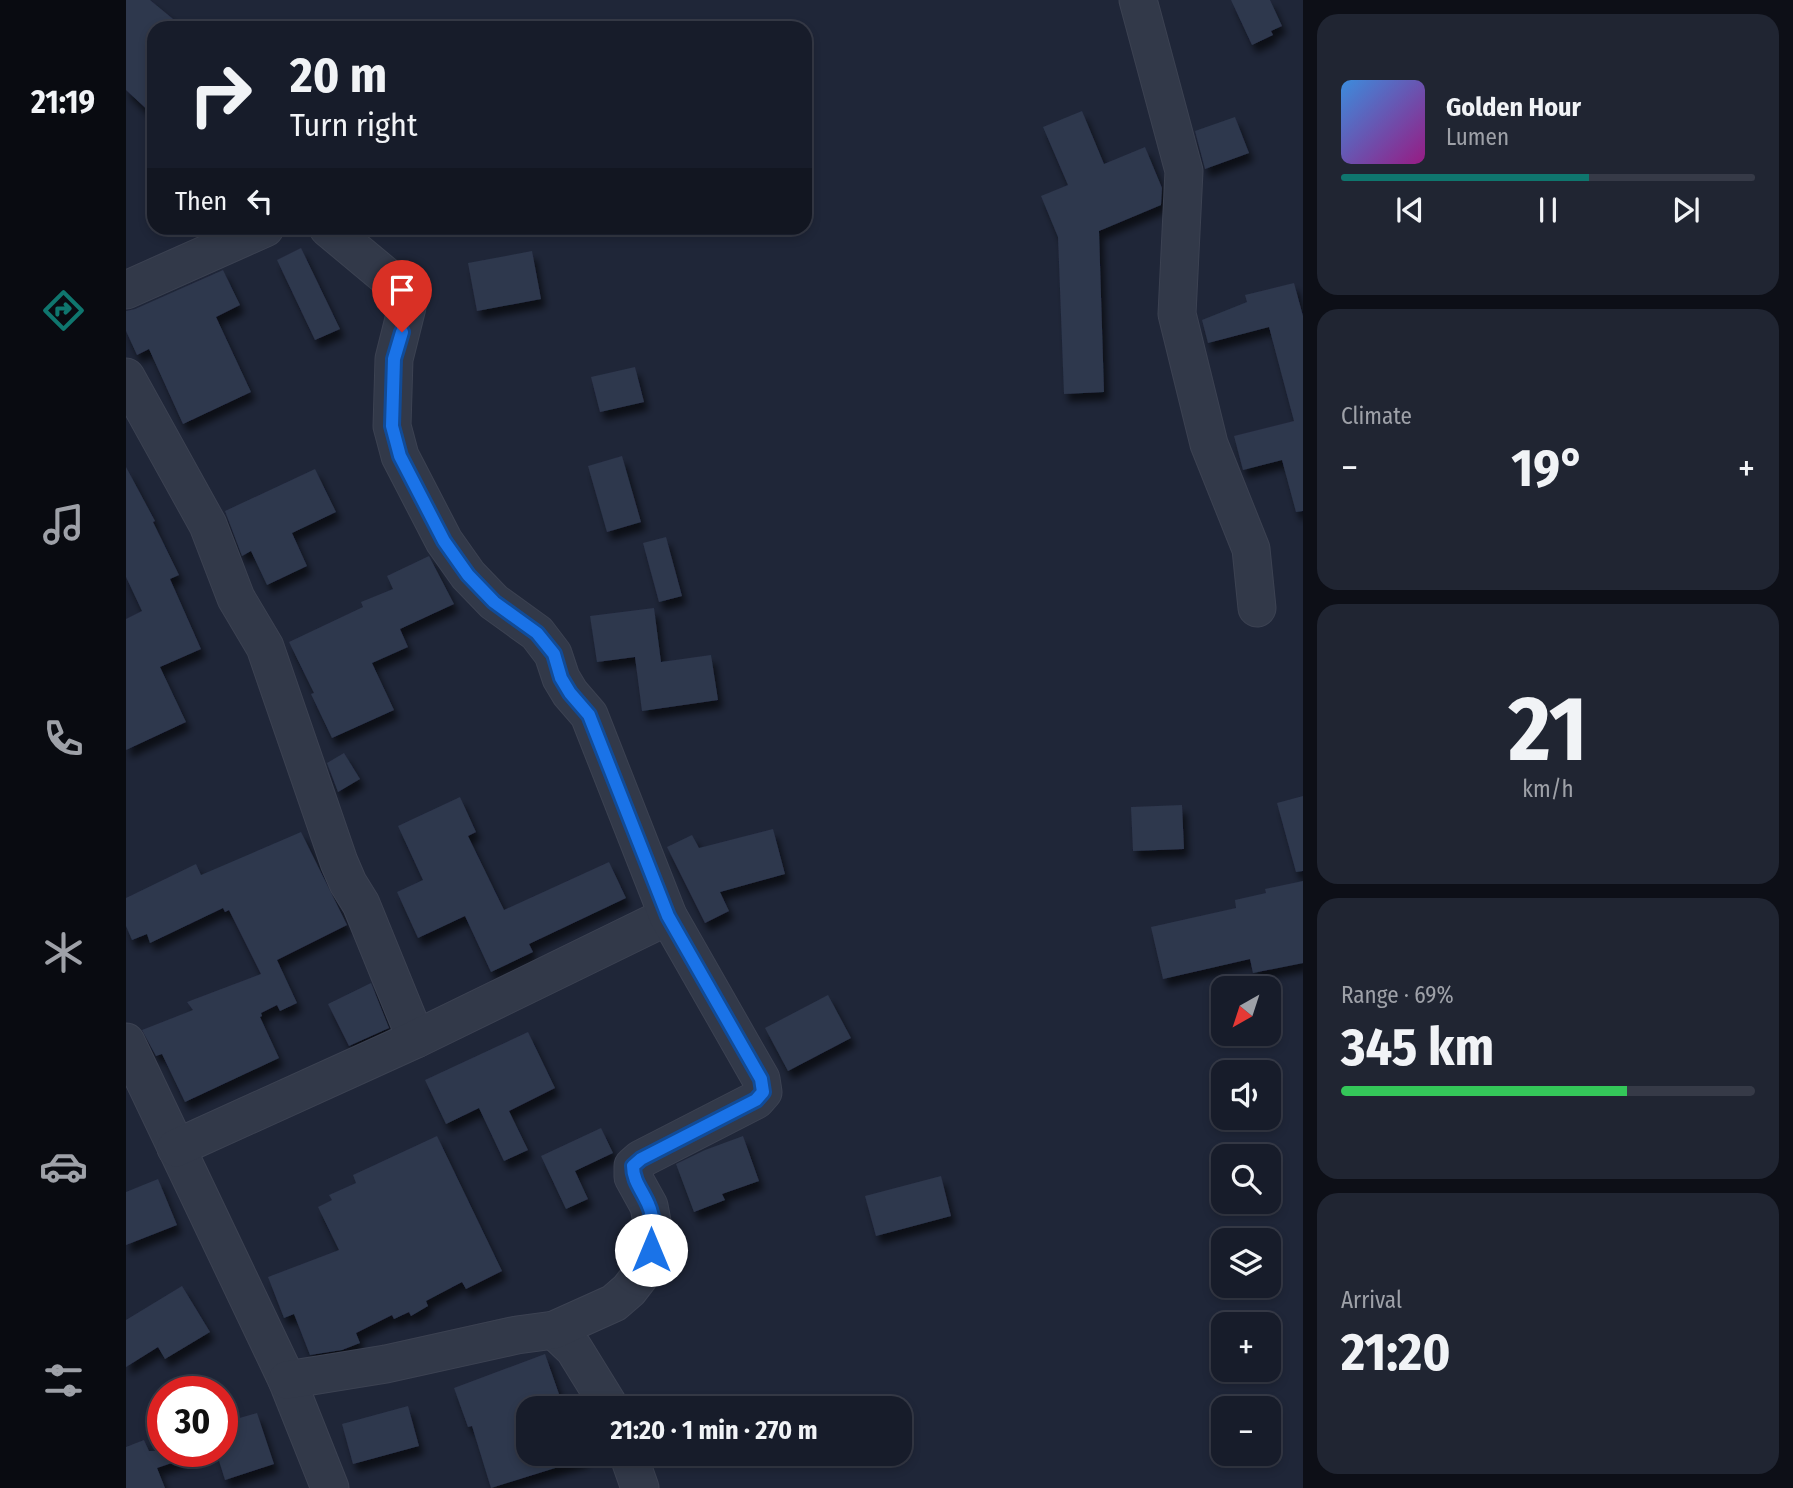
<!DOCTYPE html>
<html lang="en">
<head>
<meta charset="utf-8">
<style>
	body { margin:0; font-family:"Fira Sans Condensed",sans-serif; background:#202532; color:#f1f3f6; height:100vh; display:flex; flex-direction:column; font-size:26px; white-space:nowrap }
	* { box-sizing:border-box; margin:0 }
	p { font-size:23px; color:#9ea1a8 }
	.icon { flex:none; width:38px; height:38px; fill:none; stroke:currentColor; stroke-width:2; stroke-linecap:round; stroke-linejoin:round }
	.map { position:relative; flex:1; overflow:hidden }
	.sheet { display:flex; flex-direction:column; gap:14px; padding:14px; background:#0d0f17; width:490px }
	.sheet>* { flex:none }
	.hud { position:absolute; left:21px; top:21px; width:665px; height:214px; border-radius:21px; box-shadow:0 4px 10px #0003,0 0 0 2px #363a47; background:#171c2a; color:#f1f3f6; overflow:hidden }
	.needle { width:46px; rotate:219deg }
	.fabs { position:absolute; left:1085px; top:976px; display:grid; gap:14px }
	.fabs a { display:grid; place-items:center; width:70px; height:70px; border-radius:14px; background:#171c2a; box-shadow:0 4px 10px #0003,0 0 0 2px #363a47; font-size:35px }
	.speed { position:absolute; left:21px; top:1376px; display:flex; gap:14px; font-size:35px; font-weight:700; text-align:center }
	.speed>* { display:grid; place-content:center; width:91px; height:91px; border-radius:50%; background:#171c2a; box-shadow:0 4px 10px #0003,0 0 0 2px #363a47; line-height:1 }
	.speed .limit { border:10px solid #d22; background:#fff; color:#111 }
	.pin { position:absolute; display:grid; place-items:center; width:60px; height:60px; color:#fff; margin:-72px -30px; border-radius:50% 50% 50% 0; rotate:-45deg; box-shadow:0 0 7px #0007 }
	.pin .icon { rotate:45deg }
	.me { position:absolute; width:77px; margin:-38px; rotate:0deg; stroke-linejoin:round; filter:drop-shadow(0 0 5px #0008) }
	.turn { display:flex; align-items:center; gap:24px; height:147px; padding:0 28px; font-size:32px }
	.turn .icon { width:91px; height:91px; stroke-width:2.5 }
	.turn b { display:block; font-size:49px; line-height:60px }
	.then { display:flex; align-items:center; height:66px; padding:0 28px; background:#0003; gap:14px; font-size:26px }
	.big { font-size:52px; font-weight:700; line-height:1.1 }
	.sheet .tile { flex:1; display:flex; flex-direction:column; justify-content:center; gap:10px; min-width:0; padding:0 24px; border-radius:21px; background:#202532 }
	.sheet .dial { align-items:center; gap:0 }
	.dial b { font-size:91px; line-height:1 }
	.song { display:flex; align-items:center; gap:21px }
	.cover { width:84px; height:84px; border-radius:10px; background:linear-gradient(135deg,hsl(210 70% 55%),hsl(310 70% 35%)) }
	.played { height:7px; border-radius:4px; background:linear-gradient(90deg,#0f766e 60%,#363a47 60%) }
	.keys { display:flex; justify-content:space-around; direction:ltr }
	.heat { display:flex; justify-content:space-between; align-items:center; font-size:38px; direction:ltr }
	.charge { height:10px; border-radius:5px; background:linear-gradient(90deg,#34c759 69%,#363a47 0) }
	.trip { position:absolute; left:390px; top:1396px; width:396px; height:70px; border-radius:21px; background:#171c2a; box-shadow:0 4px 10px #0003,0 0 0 2px #363a47; font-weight:700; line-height:70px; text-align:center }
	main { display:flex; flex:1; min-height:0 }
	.dock { display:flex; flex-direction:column; width:126px; justify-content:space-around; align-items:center; background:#090b11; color:#9ea1a8 }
	.dock .icon { width:49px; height:49px }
	.dock .active { color:#0f766e }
	.dock b { font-size:32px; color:#f1f3f6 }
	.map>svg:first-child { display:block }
	.building { fill:#2e374d; filter:url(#shadow) }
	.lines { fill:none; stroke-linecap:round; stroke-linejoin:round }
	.minor-casing { stroke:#3c4252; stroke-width:39 }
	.minor { stroke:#323949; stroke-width:37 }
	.route-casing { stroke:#114b97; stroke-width:18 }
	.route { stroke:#1a73e8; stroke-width:12 }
</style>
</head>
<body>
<main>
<nav class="dock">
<b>21:19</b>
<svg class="icon active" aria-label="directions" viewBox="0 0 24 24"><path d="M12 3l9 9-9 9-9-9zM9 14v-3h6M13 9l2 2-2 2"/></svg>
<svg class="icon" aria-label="music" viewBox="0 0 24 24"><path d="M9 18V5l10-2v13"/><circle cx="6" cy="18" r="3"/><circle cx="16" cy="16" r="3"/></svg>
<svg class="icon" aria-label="phone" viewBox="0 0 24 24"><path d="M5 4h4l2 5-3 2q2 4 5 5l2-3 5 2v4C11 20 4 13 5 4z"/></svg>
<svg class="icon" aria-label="climate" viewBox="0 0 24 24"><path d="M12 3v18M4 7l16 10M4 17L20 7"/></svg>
<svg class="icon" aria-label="car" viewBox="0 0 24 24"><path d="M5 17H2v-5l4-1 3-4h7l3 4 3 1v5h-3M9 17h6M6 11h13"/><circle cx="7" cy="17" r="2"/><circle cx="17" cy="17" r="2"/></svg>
<svg class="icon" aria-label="filters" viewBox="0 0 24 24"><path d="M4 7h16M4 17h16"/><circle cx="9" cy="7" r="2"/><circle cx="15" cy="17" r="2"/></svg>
</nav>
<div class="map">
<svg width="1177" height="1488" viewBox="0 0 1177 1488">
	<defs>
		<filter id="shadow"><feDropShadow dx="4.5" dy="8" stdDeviation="3.5" flood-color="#0009"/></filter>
	</defs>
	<rect width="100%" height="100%" fill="#1f2638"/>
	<!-- building -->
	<g class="building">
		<polygon points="0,0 24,0 58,28 28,28 28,116 0,90"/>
		<polygon points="1105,0 1144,0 1156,26 1145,31 1147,35 1126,45"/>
		<polygon points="956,111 978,164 1019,147 1036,188 1035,205 973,231 978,392 938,394 932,237 915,196 942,185 917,127"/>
		<polygon points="1109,117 1123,153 1079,169 1069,131"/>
		<polygon points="175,248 214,329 189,340 151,260"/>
		<polygon points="406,251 415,299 351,311 342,263"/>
		<polygon points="97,270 114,305 90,317 125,392 57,424 23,349 11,355 0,331 0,311 9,309"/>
		<polygon points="1168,283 1177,316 1177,511 1170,512 1156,460 1117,470 1108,436 1168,421 1143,327 1082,343 1076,320 1121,302 1119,295"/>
		<polygon points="509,367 518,402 474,412 465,377"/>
		<polygon points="496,456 515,522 481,532 462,466"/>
		<polygon points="0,467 29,521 27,522 53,575 44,579 75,649 34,667 60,722 0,750 0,619 16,611 0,577"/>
		<polygon points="189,469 210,512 166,533 181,566 141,585 125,551 116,556 99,511"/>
		<polygon points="540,537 556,596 533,602 517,543"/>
		<polygon points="303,556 328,604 274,629 282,647 246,663 268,710 206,738 185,694 188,693 163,642 237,607 235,602 267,589 261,576"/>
		<polygon points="528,608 535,662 585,655 592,700 516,711 509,657 471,662 464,616"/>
		<polygon points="218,753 234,779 212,792 201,763"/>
		<polygon points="1177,796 1177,871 1170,872 1151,803"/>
		<polygon points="334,797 350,832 342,836 378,910 483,862 500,898 403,944 407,952 365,972 339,916 292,938 271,892 297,880 272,826"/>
		<polygon points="1056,805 1058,849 1007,851 1005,807"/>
		<polygon points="647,829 659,874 594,892 603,911 579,923 541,847 566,835 573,848"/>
		<polygon points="175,832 221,925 151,960 171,1003 154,1011 151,1005 135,1013 136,1016 134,1017 153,1058 59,1102 36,1054 30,1056 16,1030 67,1010 61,1002 135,974 103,910 99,912 97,908 24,943 21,934 6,940 0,926 0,898 70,864 75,875"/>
		<polygon points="1177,881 1177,963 1127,973 1124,959 1037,979 1025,927 1110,908 1109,900 1140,893 1139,889"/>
		<polygon points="245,983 263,1028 223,1046 202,1004"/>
		<polygon points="702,995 725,1038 662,1071 639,1028"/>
		<polygon points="402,1032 429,1088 383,1111 402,1150 378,1161 353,1108 320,1124 299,1080"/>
		<polygon points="475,1128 487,1153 449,1171 462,1199 440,1209 415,1156"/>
		<polygon points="311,1136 376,1271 340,1289 336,1282 300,1301 302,1306 285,1316 283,1312 268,1319 266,1315 230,1333 234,1343 216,1350 184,1355 168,1314 158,1318 142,1277 213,1250 192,1207 206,1200 203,1195 230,1183 227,1175"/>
		<polygon points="617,1136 633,1181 596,1194 599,1200 568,1212 550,1164 579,1150"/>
		<polygon points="815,1176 825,1216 750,1236 739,1196"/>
		<polygon points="32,1179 51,1225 0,1245 0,1192"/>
		<polygon points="56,1286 84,1332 39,1359 32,1347 0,1367 0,1320"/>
		<polygon points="419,1354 433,1394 402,1405 402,1454 457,1454 458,1459 365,1488 346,1426 342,1427 328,1388"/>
		<polygon points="282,1406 293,1446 227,1464 216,1424"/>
		<polygon points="131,1413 148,1464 99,1480 90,1451 96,1451 96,1423"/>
		<polygon points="18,1440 23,1451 71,1451 72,1454 31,1468 39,1488 0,1488 0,1447"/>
	</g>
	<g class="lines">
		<!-- minor casing -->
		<g class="minor-casing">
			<g id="minor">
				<polyline points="1012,0 1058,171 1051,314 1083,444 1125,549 1131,608"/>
				<polyline points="0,290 139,228"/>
				<polyline points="0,377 82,525 110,598 139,647 213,862 222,883 235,904 290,1039"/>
				<polyline points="0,1042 161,1380 204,1488"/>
				<polyline points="50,1148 290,1039 542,916"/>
				<polyline points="428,1330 448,1349 485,1409"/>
				<polyline points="161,1380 260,1364 391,1335 428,1330 488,1303 503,1290 513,1277 525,1250 527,1227 523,1206 507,1177 507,1166 515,1159 630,1100 637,1092 635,1079 542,916 463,715 444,693 435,678 427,654 411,633 368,602 342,575 318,541 274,456 266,426 268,359 281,307 274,288 202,228"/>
				<polyline points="502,1454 514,1488"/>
			</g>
		</g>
		<!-- minor -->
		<use href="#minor" class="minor"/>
	</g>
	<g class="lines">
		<!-- route casing -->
		<g class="route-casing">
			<path id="route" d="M 276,332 L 268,359 L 266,426 L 274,456 L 318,541 L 342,575 L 368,602 L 411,633 L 428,654 L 435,678 L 444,693 L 463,715 L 542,916 L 635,1079 L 637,1092 L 630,1100 L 515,1159 L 507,1166 C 507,1181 516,1190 522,1204 C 529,1219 527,1234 525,1250"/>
		</g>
		<!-- route -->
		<use href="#route" class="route"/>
	</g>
</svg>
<div class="fabs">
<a><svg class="needle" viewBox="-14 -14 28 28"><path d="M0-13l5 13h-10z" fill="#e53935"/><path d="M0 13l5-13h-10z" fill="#9ea1a8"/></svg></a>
<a><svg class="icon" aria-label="sound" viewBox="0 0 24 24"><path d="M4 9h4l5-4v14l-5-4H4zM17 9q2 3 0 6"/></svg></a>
<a><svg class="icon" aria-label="search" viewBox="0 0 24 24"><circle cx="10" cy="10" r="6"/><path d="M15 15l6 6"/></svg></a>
<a><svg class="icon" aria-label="layers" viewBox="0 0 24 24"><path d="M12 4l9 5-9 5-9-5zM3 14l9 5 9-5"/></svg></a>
<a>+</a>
<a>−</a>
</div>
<div class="speed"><div class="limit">30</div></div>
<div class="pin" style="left:276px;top:332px;background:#d93025"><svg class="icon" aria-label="arrive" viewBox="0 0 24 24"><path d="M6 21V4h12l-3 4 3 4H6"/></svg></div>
<svg class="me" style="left:525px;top:1250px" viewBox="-20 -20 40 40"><circle r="19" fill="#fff"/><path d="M0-13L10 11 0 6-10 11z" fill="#1a73e8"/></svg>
<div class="trip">21:20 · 1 min · 270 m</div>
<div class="hud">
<div class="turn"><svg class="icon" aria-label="right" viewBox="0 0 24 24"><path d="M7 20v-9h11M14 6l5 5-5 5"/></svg><div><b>20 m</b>Turn right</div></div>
<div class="then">Then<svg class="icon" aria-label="left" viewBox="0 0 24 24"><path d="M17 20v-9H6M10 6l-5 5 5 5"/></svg></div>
</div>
</div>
<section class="sheet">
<div class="tile">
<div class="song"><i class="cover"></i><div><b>Golden Hour</b><p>Lumen</p></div></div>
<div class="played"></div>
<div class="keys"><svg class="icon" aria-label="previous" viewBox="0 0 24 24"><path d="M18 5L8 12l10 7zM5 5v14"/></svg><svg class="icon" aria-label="pause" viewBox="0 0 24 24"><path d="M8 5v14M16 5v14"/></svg><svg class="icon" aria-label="next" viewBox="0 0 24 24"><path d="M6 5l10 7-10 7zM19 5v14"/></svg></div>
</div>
<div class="tile"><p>Climate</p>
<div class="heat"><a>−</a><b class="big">19°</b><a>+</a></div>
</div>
<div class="tile dial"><b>21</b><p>km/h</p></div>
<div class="tile"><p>Range · 69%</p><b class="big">345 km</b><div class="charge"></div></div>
<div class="tile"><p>Arrival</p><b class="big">21:20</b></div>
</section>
</main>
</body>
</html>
